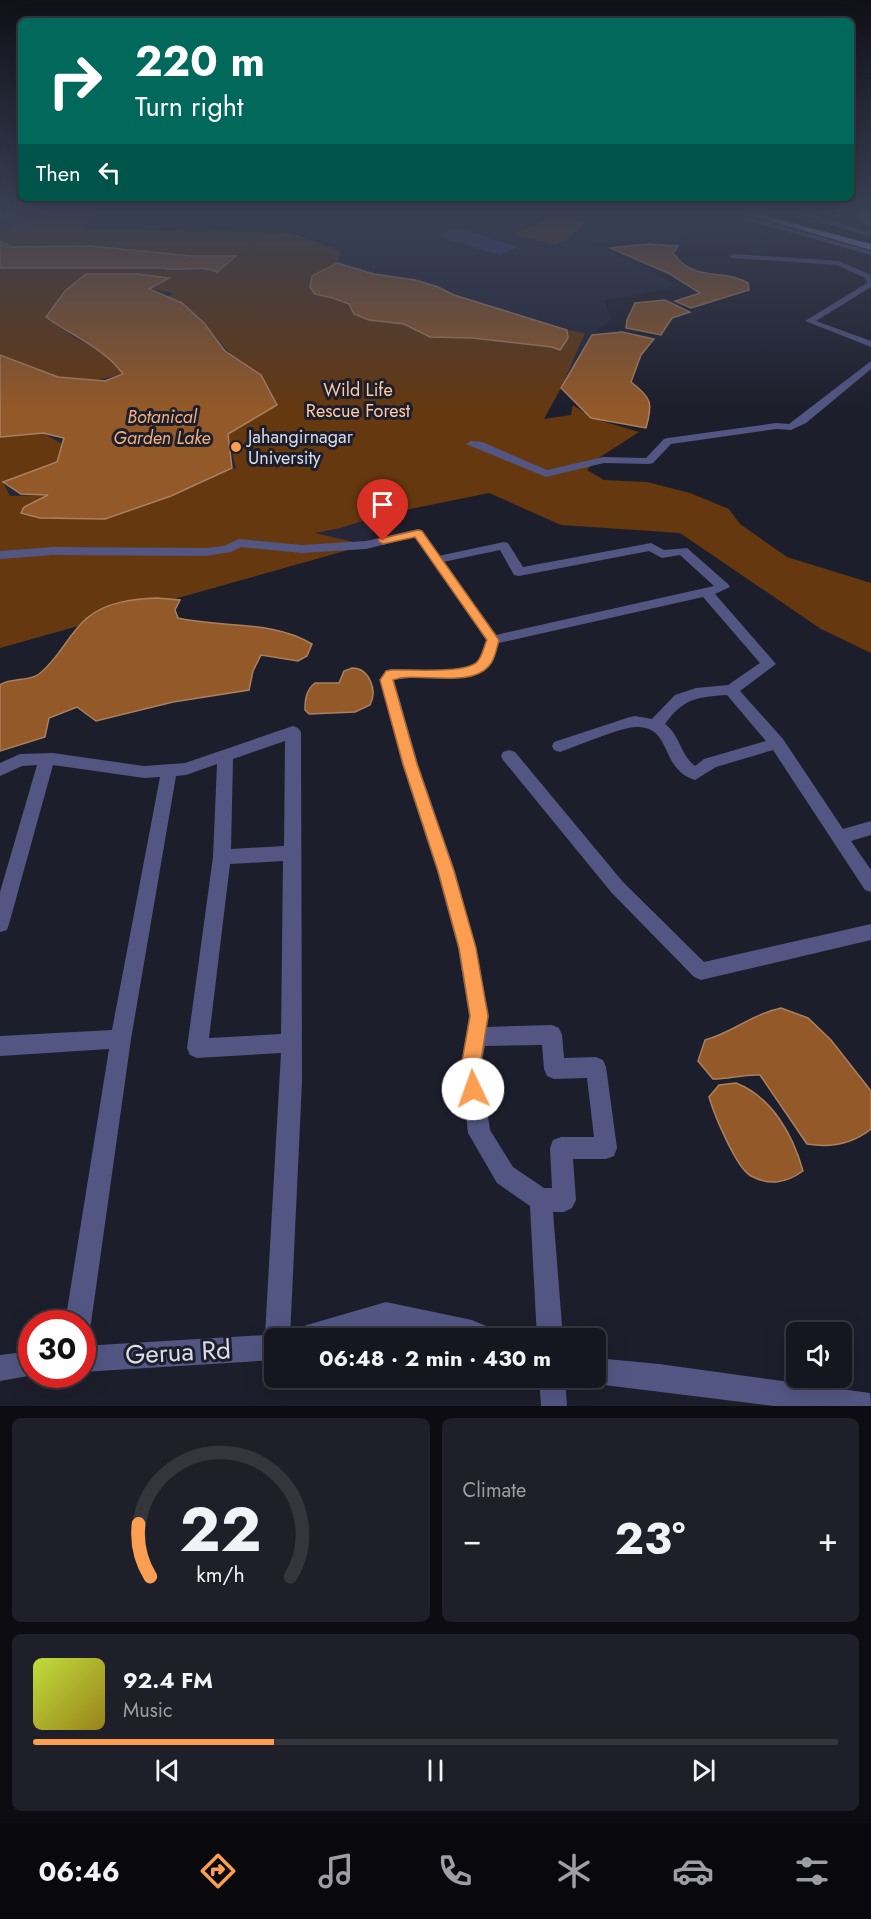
<!DOCTYPE html>
<html lang="en">
<head>
<meta charset="utf-8">
<style>
	body { margin:0; font-family:Jost,sans-serif; background:#1f1f29; color:#f1f3f6; height:100vh; display:flex; flex-direction:column; font-size:22px; white-space:nowrap }
	* { box-sizing:border-box; margin:0 }
	p { font-size:20px; color:#9e9fa5 }
	.icon { flex:none; width:33px; height:33px; fill:none; stroke:currentColor; stroke-width:2; stroke-linecap:round; stroke-linejoin:round }
	.map { position:relative; height:1406px; overflow:hidden }
	.sheet { display:flex; flex-direction:column; gap:12px; padding:12px; background:#0c0c12; flex:1 }
	.sheet>* { flex:none }
	.top-card { position:absolute; left:18px; top:18px; width:836px; height:183px; border-radius:9px; box-shadow:0 6px 24px #0002,0 0 0 2px #35353e; background:#00695c; color:#fff; overflow:hidden }
	.buttons { position:absolute; left:786px; top:1322px; display:grid; gap:12px }
	.buttons a { display:grid; place-items:center; width:66px; height:66px; border-radius:9px; background:#161620; box-shadow:0 6px 24px #0002,0 0 0 2px #35353e; font-size:30px }
	.speed { position:absolute; left:18px; top:1310px; display:flex; gap:12px; font-size:30px; font-weight:700; text-align:center }
	.speed>* { display:grid; place-content:center; width:78px; height:78px; border-radius:50%; background:#161620; box-shadow:0 6px 24px #0002,0 0 0 2px #35353e; line-height:1 }
	.speed .limit { border:9px solid #d22; background:#fff; color:#111 }
	.pin { position:absolute; display:grid; place-items:center; width:51px; height:51px; color:#fff; margin:-62px -26px; border-radius:50% 50% 50% 0; rotate:-45deg; box-shadow:0 0 6px #0007 }
	.pin .icon { rotate:45deg }
	.me { position:absolute; width:66px; margin:-33px; rotate:357deg; stroke-linejoin:round; filter:drop-shadow(0 0 4px #0008) }
	.turn { display:flex; align-items:center; gap:21px; height:126px; padding:0 18px; font-size:27px }
	.turn .icon { width:78px; height:78px; stroke-width:2.5 }
	.turn b { display:block; font-size:42px; line-height:51px }
	.then { display:flex; align-items:center; height:57px; padding:0 18px; background:#0003; gap:12px; font-size:22px }
	.big { font-size:45px; font-weight:700; line-height:1.1 }
	.sheet .tile { flex:1; display:flex; flex-direction:column; justify-content:center; gap:9px; min-width:0; padding:0 21px; border-radius:9px; background:#1f1f29 }
	.sheet .dial { align-items:center; gap:0 }
	.dial svg { height:156px; overflow:visible; fill:none; stroke:#35353e; stroke-width:7; stroke-linecap:round; text-anchor:middle }
	.dial text { fill:#f1f3f6; stroke:none }
	.song { display:flex; align-items:center; gap:18px }
	.cover { width:72px; height:72px; border-radius:9px; background:linear-gradient(135deg,hsl(70 70% 55%),hsl(50 70% 35%)) }
	.played { height:6px; border-radius:3px; background:linear-gradient(90deg,#fb9e51 30%,#35353e 30%) }
	.keys { display:flex; justify-content:space-around; direction:ltr }
	.heat { display:flex; justify-content:space-between; align-items:center; font-size:33px; direction:ltr }
	.sheet .tiles { flex:1; display:grid; gap:12px; grid-template-columns:1fr 1fr }
	.tile:last-child { grid-column:span 2 }
	.trip { position:absolute; left:264px; top:1328px; width:342px; height:60px; border-radius:9px; background:#161620; box-shadow:0 6px 24px #0002,0 0 0 2px #35353e; font-weight:700; line-height:60px; text-align:center }
	.dock { display:flex; height:96px; justify-content:space-around; align-items:center; background:#09090d; color:#9e9fa5 }
	.dock .icon { width:42px; height:42px }
	.dock .active { color:#fb9e51 }
	.dock b { font-size:27px; color:#f1f3f6 }
	.map>svg:first-child { display:block }
	.built { fill:#252639 }
	.green { fill:#653810 }
	.water { fill:#945928; stroke:#a98061; stroke-width:1.5 }
	.building { fill:#3c3c79 }
	.lines { fill:none; stroke-linecap:round; stroke-linejoin:round }
	.street { fill:#535683; fill-rule:evenodd }
	.highway { fill:#a0a4fe; fill-rule:evenodd }
	.route { fill:#fb9e51; stroke:#a36735; stroke-width:1.5 }
	.poi-dot { fill:#fb9e51; stroke:#1d1e2b; stroke-width:2 }
	.labels { text-anchor:middle; dominant-baseline:central; stroke-width:6; stroke-linejoin:round; paint-order:stroke }
	.far-park-label { font-size:18px; fill:#fecaa3; stroke:#1d1e2b }
	.far-water-label { font-size:18px; font-style:italic; fill:#f4b07d; stroke:#1d1e2b }
	.far-poi-label { font-size:18px; fill:#dbdce5; stroke:#1d1e2b; text-anchor:start }
	.near-street-label { font-size:26px; fill:#dbdce5; stroke:#1d1e2b }
</style>
</head>
<body>
<div class="map">
<svg width="871" height="1406" viewBox="0 0 871 1406">
	<rect width="100%" height="100%" fill="#1d1e2b"/>
	<!-- built -->
	<polygon class="built" points="0,214 715,214 723,216 667,238 594,244 680,286 604,301 612,319 592,335 543,419 400,475 366,545 0,648"/>
	<!-- green -->
	<g class="green">
		<polygon points="25,214 95,214 84,229 291,233 341,251 337,263 312,276 315,294 333,298 349,304 354,314 369,320 404,324 430,337 472,338 552,347 567,330 585,333 561,388 544,419 571,415 573,405 592,418 639,432 597,459 587,470 604,480 647,482 690,493 729,509 740,524 787,557 871,583 871,653 821,629 680,533 561,525 489,493 381,515 340,528 315,533 366,545 0,648 0,437 43,433 62,444 57,462 3,482 10,496 49,495 105,519 171,496 232,468 236,469 228,434 261,375 231,355 204,323 167,297 174,293 148,289 167,279 137,274 48,318 72,336 105,354 123,374 98,380 58,377 0,355 0,268 164,268 175,271 211,269 235,256 191,256 91,246 11,247 0,241 1,233 13,227"/>
		<polygon points="559,215 585,223 568,238 555,245 513,234"/>
	</g>
	<!-- water -->
	<g class="water">
		<path d="M 0,241 L 11,247 L 91,246 L 191,256 L 236,256 L 217,272 C 200,264 181,273 164,268 L 0,268 Z"/>
		<path d="M 648,244 L 678,246 L 673,253 C 694,283 723,268 748,283 L 749,290 L 691,308 L 675,301 L 700,293 L 670,274 L 610,248 Z"/>
		<polygon points="337,263 374,274 415,280 438,287 454,295 567,330 568,338 560,350 552,347 472,338 430,337 404,324 369,320 354,314 349,304 333,298 315,294 310,287 312,276"/>
		<path d="M 86,274 L 137,274 L 169,278 L 149,289 L 182,303 L 204,323 L 225,351 L 261,375 L 277,405 L 228,434 L 232,468 L 171,496 L 105,519 L 40,518 L 21,513 L 24,507 L 48,495 L 21,494 L 3,482 L 57,462 L 64,438 L 43,433 L 0,437 L 0,355 L 58,377 L 105,381 L 123,374 C 104,348 72,336 46,317 L 65,291 Z"/>
		<polygon points="665,300 690,312 672,318 661,335 626,328 627,320 635,303"/>
		<path d="M 622,332 L 654,339 L 641,355 L 631,382 C 652,398 653,403 646,428 L 591,418 L 561,388 L 592,335 Z"/>
		<path d="M 157,598 L 180,600 L 175,610 L 178,618 C 222,628 273,620 312,644 L 307,656 L 298,661 L 261,655 L 253,671 L 249,690 L 173,702 L 96,721 L 77,707 L 49,718 L 45,737 L 0,751 L 0,685 C 11,677 29,682 39,674 C 59,659 68,634 87,618 C 106,602 133,599 157,598 Z"/>
		<path d="M 352,668 C 369,668 378,690 370,705 L 355,712 L 309,714 L 305,710 C 305,699 306,690 315,683 L 339,683 L 344,671 Z"/>
		<path d="M 781,1008 L 808,1018 L 831,1040 L 871,1091 L 871,1129 C 852,1144 830,1148 807,1144 L 760,1075 C 744,1074 729,1079 713,1079 L 698,1061 L 705,1040 C 734,1032 750,1015 781,1008 Z"/>
		<path d="M 736,1083 C 772,1097 793,1135 803,1171 C 786,1183 770,1186 751,1176 C 736,1168 714,1114 709,1097 L 719,1085 Z"/>
	</g>
	<!-- building -->
	<polygon class="building" points="456,229 463,230 518,247 499,255 438,236"/>
	<g class="lines">
		<!-- street -->
		<g class="street">
			<polygon points="797,214 808,214 871,233 871,237"/>
			<polygon points="853,214 861,214 871,221 871,227"/>
			<polygon points="742,215 871,251 871,255 742,219"/>
			<polygon points="734,254 839,261 871,275 871,287 816,321 871,341 871,347 805,321 867,283 865,278 837,265 731,258 730,256"/>
			<polygon points="871,361 871,369 806,423 791,430 776,429 671,444 653,463 649,464 604,463 546,477 466,444 471,441 482,442 547,470 603,457 646,458 664,439 668,438 776,423 789,424"/>
			<path d="M 418,529 L 422,530 L 438,556 L 504,542 L 508,543 L 523,567 L 651,543 L 664,550 L 687,548 L 728,584 L 730,587 L 715,594 L 776,664 L 740,691 L 783,739 L 843,829 L 871,821 L 871,835 L 851,841 L 871,870 L 871,892 L 865,890 L 773,750 L 716,767 L 695,780 C 659,769 673,726 636,727 C 622,727 577,746 560,752 L 554,750 L 552,746 L 554,742 L 630,717 L 635,716 L 652,719 L 675,695 L 696,688 L 728,685 L 760,663 L 703,597 L 499,643 C 496,650 495,659 490,665 C 471,688 419,673 394,680 L 418,764 L 455,871 L 476,948 L 489,1016 L 487,1027 L 552,1025 L 559,1028 L 562,1035 L 564,1058 L 596,1057 L 603,1060 L 606,1067 L 617,1148 L 614,1156 L 606,1159 L 573,1159 L 576,1200 L 572,1208 L 564,1212 L 553,1212 L 563,1338 L 537,1338 L 530,1206 L 497,1183 L 468,1133 L 461,1067 L 469,1016 L 458,948 L 437,871 L 402,764 L 380,680 L 386,671 L 391,669 C 411,669 461,674 476,662 C 482,657 483,647 486,640 L 415,537 L 366,549 L 302,553 L 241,547 L 231,552 L 206,556 L 53,555 L 0,559 L 0,551 L 53,547 L 206,548 L 224,546 L 239,539 L 302,545 L 366,541 ZM 500,550 L 514,575 L 519,576 L 649,551 L 662,558 L 680,555 L 714,586 L 496,635 L 443,562 ZM 727,695 L 766,741 L 704,759 L 695,766 C 680,754 680,735 665,724 C 684,698 697,697 727,695 ZM 542,1045 L 544,1069 L 547,1076 L 554,1079 L 587,1078 L 594,1137 L 561,1137 L 553,1140 L 550,1148 L 552,1188 L 544,1188 L 513,1167 L 490,1130 L 481,1067 L 485,1046 Z"/>
			<path d="M 293,726 L 298,728 L 301,732 L 302,1081 L 290,1338 L 274,1338 L 274,1360 L 82,1372 L 82,1346 L 265,1335 L 281,1053 L 197,1058 L 190,1055 L 187,1048 L 213,857 L 217,764 L 186,775 L 176,776 L 131,1039 L 91,1323 L 87,1332 L 82,1334 L 82,1323 L 65,1323 L 109,1049 L 0,1056 L 0,1036 L 112,1030 L 160,777 L 144,778 L 53,765 L 9,924 L 7,930 L 0,932 L 0,892 L 37,765 L 22,766 L 0,776 L 0,763 L 20,754 L 53,753 L 144,766 L 185,763 ZM 285,741 L 284,846 L 231,849 L 233,759 ZM 283,861 L 281,1034 L 209,1038 L 230,864 Z"/>
			<polygon points="509,750 515,752 623,882 704,962 871,924 871,940 701,980 694,977 611,892 503,760 501,756 503,752"/>
			<polygon points="386,1302 472,1320 493,1329 497,1338 438,1338 386,1326 348,1338 294,1338 298,1329 307,1325"/>
			<polygon points="32,1351 32,1374 39,1374 0,1381 0,1355"/>
			<polygon points="596,1358 659,1364 870,1393 871,1406 774,1406 596,1384 587,1380 586,1377 596,1377"/>
			<polygon points="539,1377 565,1377 567,1406 541,1406"/>
		</g>
		<!-- highway -->
		<polygon class="highway" points="745,214 758,214 871,244 871,250"/>
	</g>
	<!-- sky -->
	<linearGradient id="sky" x2="0" y2="1"><stop stop-color="#101018"/><stop offset="0.52" stop-color="#3a4155"/><stop offset="1" stop-color="#3a4155" stop-opacity="0"/></linearGradient>
	<rect width="871" height="411" fill="url(#sky)"/>
	<!-- route -->
	<path class="route" d="M 418,530 L 422,531 L 499,640 C 497,647 495,660 489,666 C 469,689 418,671 393,680 L 417,764 L 454,871 L 476,948 L 488,1016 L 480,1067 L 483,1089 L 480,1096 L 473,1099 L 466,1096 L 461,1067 L 470,1016 L 459,948 L 438,871 L 403,764 L 380,680 L 386,671 L 391,670 C 410,669 464,674 477,662 C 482,657 484,646 487,640 L 415,537 L 383,544 L 378,541 L 379,539 Z"/>
	<!-- markers -->
	<circle class="poi-dot" cx="236" cy="447" r="6"/>
	<g class="labels">
		<!-- far-park labels -->
		<g class="far-park-label">
			<text x="358" y="390">Wild Life<tspan x="358" dy="21">Rescue Forest</tspan></text>
		</g>
		<!-- far-water labels -->
		<g class="far-water-label">
			<text x="162" y="417">Botanical<tspan x="162" dy="21">Garden Lake</tspan></text>
		</g>
		<!-- far-poi labels -->
		<g class="far-poi-label">
			<text x="248" y="437">Jahangirnagar<tspan x="248" dy="21">University</tspan></text>
		</g>
		<!-- near-street labels -->
		<g class="near-street-label">
			<text transform="translate(178 1352) rotate(-3)">Gerua Rd</text>
		</g>
	</g>
</svg>
<div class="buttons">
<a><svg class="icon" aria-label="sound" viewBox="0 0 24 24"><path d="M4 9h4l5-4v14l-5-4H4zM17 9q2 3 0 6"/></svg></a>
</div>
<div class="speed"><div class="limit">30</div></div>
<div class="pin" style="left:383px;top:541px;background:#d93025"><svg class="icon" aria-label="arrive" viewBox="0 0 24 24"><path d="M6 21V4h12l-3 4 3 4H6"/></svg></div>
<svg class="me" style="left:473px;top:1089px" viewBox="-20 -20 40 40"><circle r="19" fill="#fff"/><path d="M0-13L10 11 0 6-10 11z" fill="#fb9e51"/></svg>
<div class="trip">06:48 · 2 min · 430 m</div>
<div class="top-card">
<div class="turn"><svg class="icon" aria-label="right" viewBox="0 0 24 24"><path d="M7 20v-9h11M14 6l5 5-5 5"/></svg><div><b>220 m</b>Turn right</div></div>
<div class="then">Then<svg class="icon" aria-label="left" viewBox="0 0 24 24"><path d="M17 20v-9H6M10 6l-5 5 5 5"/></svg></div>
</div>
</div>
<section class="sheet">
<div class="tiles">
<div class="tile dial"><svg viewBox="0 0 100 80">
<path d="M14 69A42 42 0 1 1 86 69"/>
<path d="M14 69A42 42 0 0 1 8 42" stroke="#fb9e51"/>
<text x="50" y="56" font-size="32" font-weight="700">22</text>
<text x="50" y="72" font-size="11">km/h</text>
</svg></div>
<div class="tile"><p>Climate</p>
<div class="heat"><a>−</a><b class="big">23°</b><a>+</a></div>
</div>
<div class="tile">
<div class="song"><i class="cover"></i><div><b>92.4 FM</b><p>Music</p></div></div>
<div class="played"></div>
<div class="keys"><svg class="icon" aria-label="previous" viewBox="0 0 24 24"><path d="M18 5L8 12l10 7zM5 5v14"/></svg><svg class="icon" aria-label="pause" viewBox="0 0 24 24"><path d="M8 5v14M16 5v14"/></svg><svg class="icon" aria-label="next" viewBox="0 0 24 24"><path d="M6 5l10 7-10 7zM19 5v14"/></svg></div>
</div>
</div>
</section>
<nav class="dock">
<b>06:46</b>
<svg class="icon active" aria-label="directions" viewBox="0 0 24 24"><path d="M12 3l9 9-9 9-9-9zM9 14v-3h6M13 9l2 2-2 2"/></svg>
<svg class="icon" aria-label="music" viewBox="0 0 24 24"><path d="M9 18V5l10-2v13"/><circle cx="6" cy="18" r="3"/><circle cx="16" cy="16" r="3"/></svg>
<svg class="icon" aria-label="phone" viewBox="0 0 24 24"><path d="M5 4h4l2 5-3 2q2 4 5 5l2-3 5 2v4C11 20 4 13 5 4z"/></svg>
<svg class="icon" aria-label="climate" viewBox="0 0 24 24"><path d="M12 3v18M4 7l16 10M4 17L20 7"/></svg>
<svg class="icon" aria-label="car" viewBox="0 0 24 24"><path d="M5 17H2v-5l4-1 3-4h7l3 4 3 1v5h-3M9 17h6M6 11h13"/><circle cx="7" cy="17" r="2"/><circle cx="17" cy="17" r="2"/></svg>
<svg class="icon" aria-label="filters" viewBox="0 0 24 24"><path d="M4 7h16M4 17h16"/><circle cx="9" cy="7" r="2"/><circle cx="15" cy="17" r="2"/></svg>
</nav>
</body>
</html>
